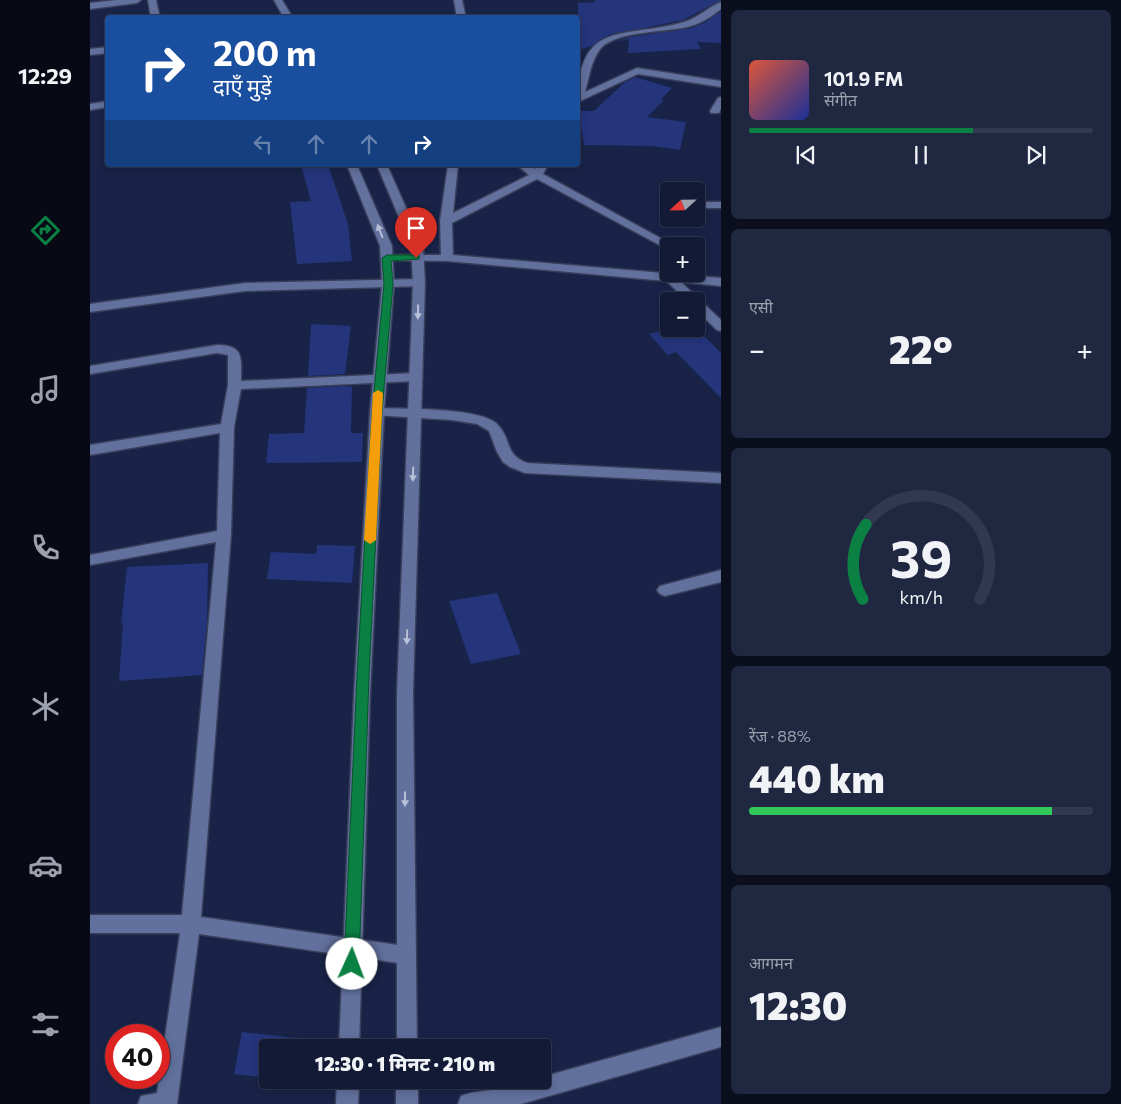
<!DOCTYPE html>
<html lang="hi">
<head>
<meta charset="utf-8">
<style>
	body { margin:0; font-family:Commissioner,"Noto Sans Devanagari",sans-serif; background:#1f2741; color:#f1f3f6; height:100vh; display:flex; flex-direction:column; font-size:19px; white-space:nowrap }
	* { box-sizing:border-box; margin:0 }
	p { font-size:16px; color:#9ca1ad }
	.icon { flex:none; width:28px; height:28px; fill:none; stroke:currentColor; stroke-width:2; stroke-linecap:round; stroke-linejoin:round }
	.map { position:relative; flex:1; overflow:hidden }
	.sheet { display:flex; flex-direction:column; gap:10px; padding:10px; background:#0a0e1d; width:400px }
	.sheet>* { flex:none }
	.top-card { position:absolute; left:15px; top:15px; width:475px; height:152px; border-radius:5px; box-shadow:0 2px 8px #0003,0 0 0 1px #313850; background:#1a4fa0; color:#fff; overflow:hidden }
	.needle { width:32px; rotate:248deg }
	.buttons { position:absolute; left:570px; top:182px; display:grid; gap:10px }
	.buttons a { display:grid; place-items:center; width:45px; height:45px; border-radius:5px; background:#121a35; box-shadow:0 2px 8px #0003,0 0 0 1px #313850; font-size:25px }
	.speed { position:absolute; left:15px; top:1024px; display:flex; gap:10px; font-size:25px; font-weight:700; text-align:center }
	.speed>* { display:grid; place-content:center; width:65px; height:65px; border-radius:50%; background:#121a35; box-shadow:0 2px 8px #0003,0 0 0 1px #313850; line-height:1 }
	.speed .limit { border:8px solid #d22; background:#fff; color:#111 }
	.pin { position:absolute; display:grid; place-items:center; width:42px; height:42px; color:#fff; margin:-51px -21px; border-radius:50% 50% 50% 0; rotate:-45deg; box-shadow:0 0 5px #0007 }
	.pin .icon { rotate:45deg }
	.me { position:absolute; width:55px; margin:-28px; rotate:2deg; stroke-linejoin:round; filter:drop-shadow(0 0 4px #0008) }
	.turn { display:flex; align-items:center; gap:18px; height:105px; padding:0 25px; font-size:22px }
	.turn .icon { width:65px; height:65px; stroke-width:2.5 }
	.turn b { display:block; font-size:35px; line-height:42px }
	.lanes { display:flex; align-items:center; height:48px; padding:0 25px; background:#0003; justify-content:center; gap:25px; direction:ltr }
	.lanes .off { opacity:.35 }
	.big { font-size:38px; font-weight:800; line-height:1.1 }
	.sheet .tile { flex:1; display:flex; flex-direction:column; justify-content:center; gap:8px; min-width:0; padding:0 18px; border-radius:8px; background:#1f2741 }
	.sheet .dial { align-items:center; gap:0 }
	.dial svg { height:130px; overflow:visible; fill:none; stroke:#313850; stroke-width:7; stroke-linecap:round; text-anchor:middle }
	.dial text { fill:#f1f3f6; stroke:none }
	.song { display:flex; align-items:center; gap:15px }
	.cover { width:60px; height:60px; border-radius:8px; background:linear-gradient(135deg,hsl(10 70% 55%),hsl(230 70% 35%)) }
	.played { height:5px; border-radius:2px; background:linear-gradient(90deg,#0b8043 65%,#313850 65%) }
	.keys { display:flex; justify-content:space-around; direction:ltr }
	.heat { display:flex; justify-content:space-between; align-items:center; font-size:28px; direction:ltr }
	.charge { height:8px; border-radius:4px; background:linear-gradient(90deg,#34c759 88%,#313850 0) }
	.trip { position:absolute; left:169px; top:1039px; width:292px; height:50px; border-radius:5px; background:#121a35; box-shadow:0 2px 8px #0003,0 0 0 1px #313850; font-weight:800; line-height:50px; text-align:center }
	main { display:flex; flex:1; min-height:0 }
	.menu { display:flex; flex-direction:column; width:90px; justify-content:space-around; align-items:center; background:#070a15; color:#9ca1ad }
	.menu .icon { width:35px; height:35px }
	.menu .selected { color:#0b8043 }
	.menu b { font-size:22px; color:#f1f3f6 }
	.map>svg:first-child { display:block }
	.building { fill:#24357c }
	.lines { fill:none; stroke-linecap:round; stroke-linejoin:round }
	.street-casing { stroke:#393e5a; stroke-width:3 }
	.secondary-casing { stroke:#393e5a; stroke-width:3 }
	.street { fill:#61709c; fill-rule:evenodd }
	.secondary { fill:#61709c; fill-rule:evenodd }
	.oneway { fill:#b7c0d7 }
	.route { fill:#0b8043; stroke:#07532c }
	.slow { fill:#f59e0b }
</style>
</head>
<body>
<main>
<nav class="menu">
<b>12:29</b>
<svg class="icon selected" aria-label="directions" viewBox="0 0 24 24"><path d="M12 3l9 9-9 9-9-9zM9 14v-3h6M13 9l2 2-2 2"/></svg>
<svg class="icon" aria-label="music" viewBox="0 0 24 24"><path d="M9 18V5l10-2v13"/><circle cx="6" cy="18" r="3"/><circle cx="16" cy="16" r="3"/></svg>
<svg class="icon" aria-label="phone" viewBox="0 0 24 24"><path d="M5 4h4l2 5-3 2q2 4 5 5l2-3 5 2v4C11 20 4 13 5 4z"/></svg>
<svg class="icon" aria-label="climate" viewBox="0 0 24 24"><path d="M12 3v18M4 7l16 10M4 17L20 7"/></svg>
<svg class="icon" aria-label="car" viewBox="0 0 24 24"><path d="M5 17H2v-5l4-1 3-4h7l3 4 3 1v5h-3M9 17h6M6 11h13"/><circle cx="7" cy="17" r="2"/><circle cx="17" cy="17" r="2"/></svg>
<svg class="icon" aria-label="filters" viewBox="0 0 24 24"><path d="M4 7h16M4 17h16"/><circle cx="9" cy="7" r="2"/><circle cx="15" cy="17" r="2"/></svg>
</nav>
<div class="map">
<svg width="631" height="1104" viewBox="0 0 631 1104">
	<rect width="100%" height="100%" fill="#182347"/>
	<!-- building -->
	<g class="building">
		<polygon points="504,0 631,0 593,20 519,35 502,46 488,50 488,3 506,2"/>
		<polygon points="631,11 631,43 607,42 611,49 538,53 539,39 525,42 541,37 602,28 614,23"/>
		<polygon points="545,77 582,88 571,99 574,100 557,117 596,122 590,150 562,146 494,145 489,111 504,111 535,82"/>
		<polygon points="211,165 238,165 258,224 262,261 207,264 200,202 221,201"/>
		<polygon points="221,324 261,326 255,374 218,376"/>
		<polygon points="606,328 631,353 631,398 586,352 578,355 559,334 579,329"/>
		<polygon points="253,386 262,387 261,433 273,433 272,462 176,463 179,434 214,433 217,388"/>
		<polygon points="227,545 265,546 262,583 177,579 181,552 226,554"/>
		<polygon points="118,563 117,622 112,675 29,681 33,623 31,624 37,567"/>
		<polygon points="407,593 431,654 381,664 359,601"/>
		<polygon points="152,1032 235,1041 234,1048 178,1048 178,1078 144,1074"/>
	</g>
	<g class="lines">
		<!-- street casing -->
		<g class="street-casing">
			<g id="street">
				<polygon points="26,0 51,0 47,3 0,9 0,3"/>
				<polygon points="58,0 66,0 70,18 61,18"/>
				<polygon points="364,0 372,0 376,18 367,18"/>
				<path d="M 631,2 L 631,9 C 622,16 612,23 601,26 C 577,33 528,30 511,48 C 501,60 499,78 495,92 L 547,68 L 631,81 L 631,87 L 548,74 L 488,102 C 488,18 536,39 594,22 C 608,18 618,7 631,2 Z"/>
				<polygon points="18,47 18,53 0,55 0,49"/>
				<polygon points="631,97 631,109 629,113 621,113 620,111 628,98"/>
				<polygon points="18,101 18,107 0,110 0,104"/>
				<polygon points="358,165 368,165 363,213 439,175 427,165 439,165 445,169 448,165 458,165 453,174 585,246 579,246 579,249 575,248 447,179 362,223 363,255 631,278 631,286 591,282 631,320 631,331 627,330 606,310 606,301 598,301 576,281 357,261 293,260 291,258 293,256 297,255 351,255 350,221"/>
				<rect x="606" y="202" width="25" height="6"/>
				<polygon points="329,279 333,280 335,283 333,286 155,291 0,312 0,304 155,283"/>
				<path d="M 127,345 C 155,345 151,359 151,381 L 326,373 L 333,377 L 326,381 L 151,389 L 144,427 L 141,535 L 111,917 L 315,946 L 322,948 L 325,955 L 322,962 L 315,964 L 109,934 L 87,1104 L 48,1104 L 51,1096 L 67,1093 L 90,933 L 0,933 L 0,915 L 92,915 L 126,542 L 0,565 L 0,555 L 127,531 L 130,433 L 0,455 L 0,445 L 131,424 L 138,385 L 138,355 L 127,353 L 0,374 L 0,366 Z"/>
				<path d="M 287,408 C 311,409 393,407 408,425 C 422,440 414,454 437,463 L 631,473 L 631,483 L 435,473 L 420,467 L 413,462 L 407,452 L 399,431 L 387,424 L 362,420 L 282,415 L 280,412 L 282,409 Z"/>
				<polygon points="631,570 631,582 575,596 570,594 567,590 570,586"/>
				<path d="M 631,1027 L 631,1047 L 431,1104 L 368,1104 L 371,1096 C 384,1091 397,1091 410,1089 C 425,1086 437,1080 452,1080 L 452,1077 Z"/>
			</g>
		</g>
		<!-- secondary casing -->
		<g class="secondary-casing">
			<g id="secondary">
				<polygon points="184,0 192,0 203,18 194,18"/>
				<polygon points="257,165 267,165 302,246 304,284 294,412 280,695 269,1048 249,1048 264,695 280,412 292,284 290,246"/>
				<polygon points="287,165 297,165 333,246 335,283 323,693 327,1048 307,1048 307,693 323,283 321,246"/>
				<polygon points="247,1080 269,1080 268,1104 246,1104"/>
				<rect x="306" y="1080" width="22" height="24"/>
			</g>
		</g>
		<!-- street -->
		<use href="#street" class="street"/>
		<!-- secondary -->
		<use href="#secondary" class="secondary"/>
	</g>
	<!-- one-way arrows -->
	<defs><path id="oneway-solid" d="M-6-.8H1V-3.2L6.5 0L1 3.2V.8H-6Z" transform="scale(1.25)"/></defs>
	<g class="oneway">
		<use href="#oneway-solid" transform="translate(290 231) rotate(-111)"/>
		<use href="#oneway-solid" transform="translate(328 312) rotate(91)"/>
		<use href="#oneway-solid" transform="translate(323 474) rotate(92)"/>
		<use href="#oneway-solid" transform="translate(317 637) rotate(92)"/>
		<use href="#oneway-solid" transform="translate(315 799) rotate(90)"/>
	</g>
	<!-- route -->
	<polygon class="route" points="326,255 329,256 329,259 301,261 303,284 292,412 279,676 269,964 267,969 262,971 257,969 254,964 267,676 282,412 294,284 292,258 297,255"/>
	<!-- slow -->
	<polygon class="slow" points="288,390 293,393 286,540 280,544 274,540 283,393"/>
</svg>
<div class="buttons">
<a><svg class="needle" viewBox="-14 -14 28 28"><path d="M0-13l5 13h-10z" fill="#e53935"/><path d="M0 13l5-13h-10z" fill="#9ca1ad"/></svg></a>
<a>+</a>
<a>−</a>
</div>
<div class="speed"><div class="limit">40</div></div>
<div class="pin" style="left:326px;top:258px;background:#d93025"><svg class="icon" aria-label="arrive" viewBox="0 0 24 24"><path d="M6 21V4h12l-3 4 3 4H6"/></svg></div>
<svg class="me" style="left:262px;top:964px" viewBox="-20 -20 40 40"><circle r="19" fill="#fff"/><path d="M0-13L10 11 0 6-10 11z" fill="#0b8043"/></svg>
<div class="trip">12:30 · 1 मिनट · 210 m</div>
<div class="top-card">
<div class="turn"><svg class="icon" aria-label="right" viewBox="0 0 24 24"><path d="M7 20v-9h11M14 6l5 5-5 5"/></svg><div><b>200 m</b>दाएँ मुड़ें</div></div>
<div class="lanes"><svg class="icon off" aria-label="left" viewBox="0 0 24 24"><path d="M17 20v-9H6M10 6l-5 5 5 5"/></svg><svg class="icon off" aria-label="ahead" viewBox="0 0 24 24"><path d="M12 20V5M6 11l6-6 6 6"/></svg><svg class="icon off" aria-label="ahead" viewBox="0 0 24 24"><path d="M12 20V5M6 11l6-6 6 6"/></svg><svg class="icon" aria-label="right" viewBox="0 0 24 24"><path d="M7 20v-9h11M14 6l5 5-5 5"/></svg></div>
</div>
</div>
<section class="sheet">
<div class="tile">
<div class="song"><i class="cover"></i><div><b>101.9 FM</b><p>संगीत</p></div></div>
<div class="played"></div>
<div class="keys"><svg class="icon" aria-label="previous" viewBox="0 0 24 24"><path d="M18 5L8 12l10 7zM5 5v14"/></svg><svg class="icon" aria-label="pause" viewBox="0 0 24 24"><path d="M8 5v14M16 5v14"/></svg><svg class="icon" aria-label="next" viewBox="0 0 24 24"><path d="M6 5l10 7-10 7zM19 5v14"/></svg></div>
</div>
<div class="tile"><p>एसी</p>
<div class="heat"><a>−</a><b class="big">22°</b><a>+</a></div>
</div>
<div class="tile dial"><svg viewBox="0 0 100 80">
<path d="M14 69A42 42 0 1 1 86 69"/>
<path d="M14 69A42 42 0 0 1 16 23" stroke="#0b8043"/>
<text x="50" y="56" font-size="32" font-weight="700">39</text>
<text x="50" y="72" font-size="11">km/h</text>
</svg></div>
<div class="tile"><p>रेंज · 88%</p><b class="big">440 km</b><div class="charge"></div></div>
<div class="tile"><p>आगमन</p><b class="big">12:30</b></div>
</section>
</main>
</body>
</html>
